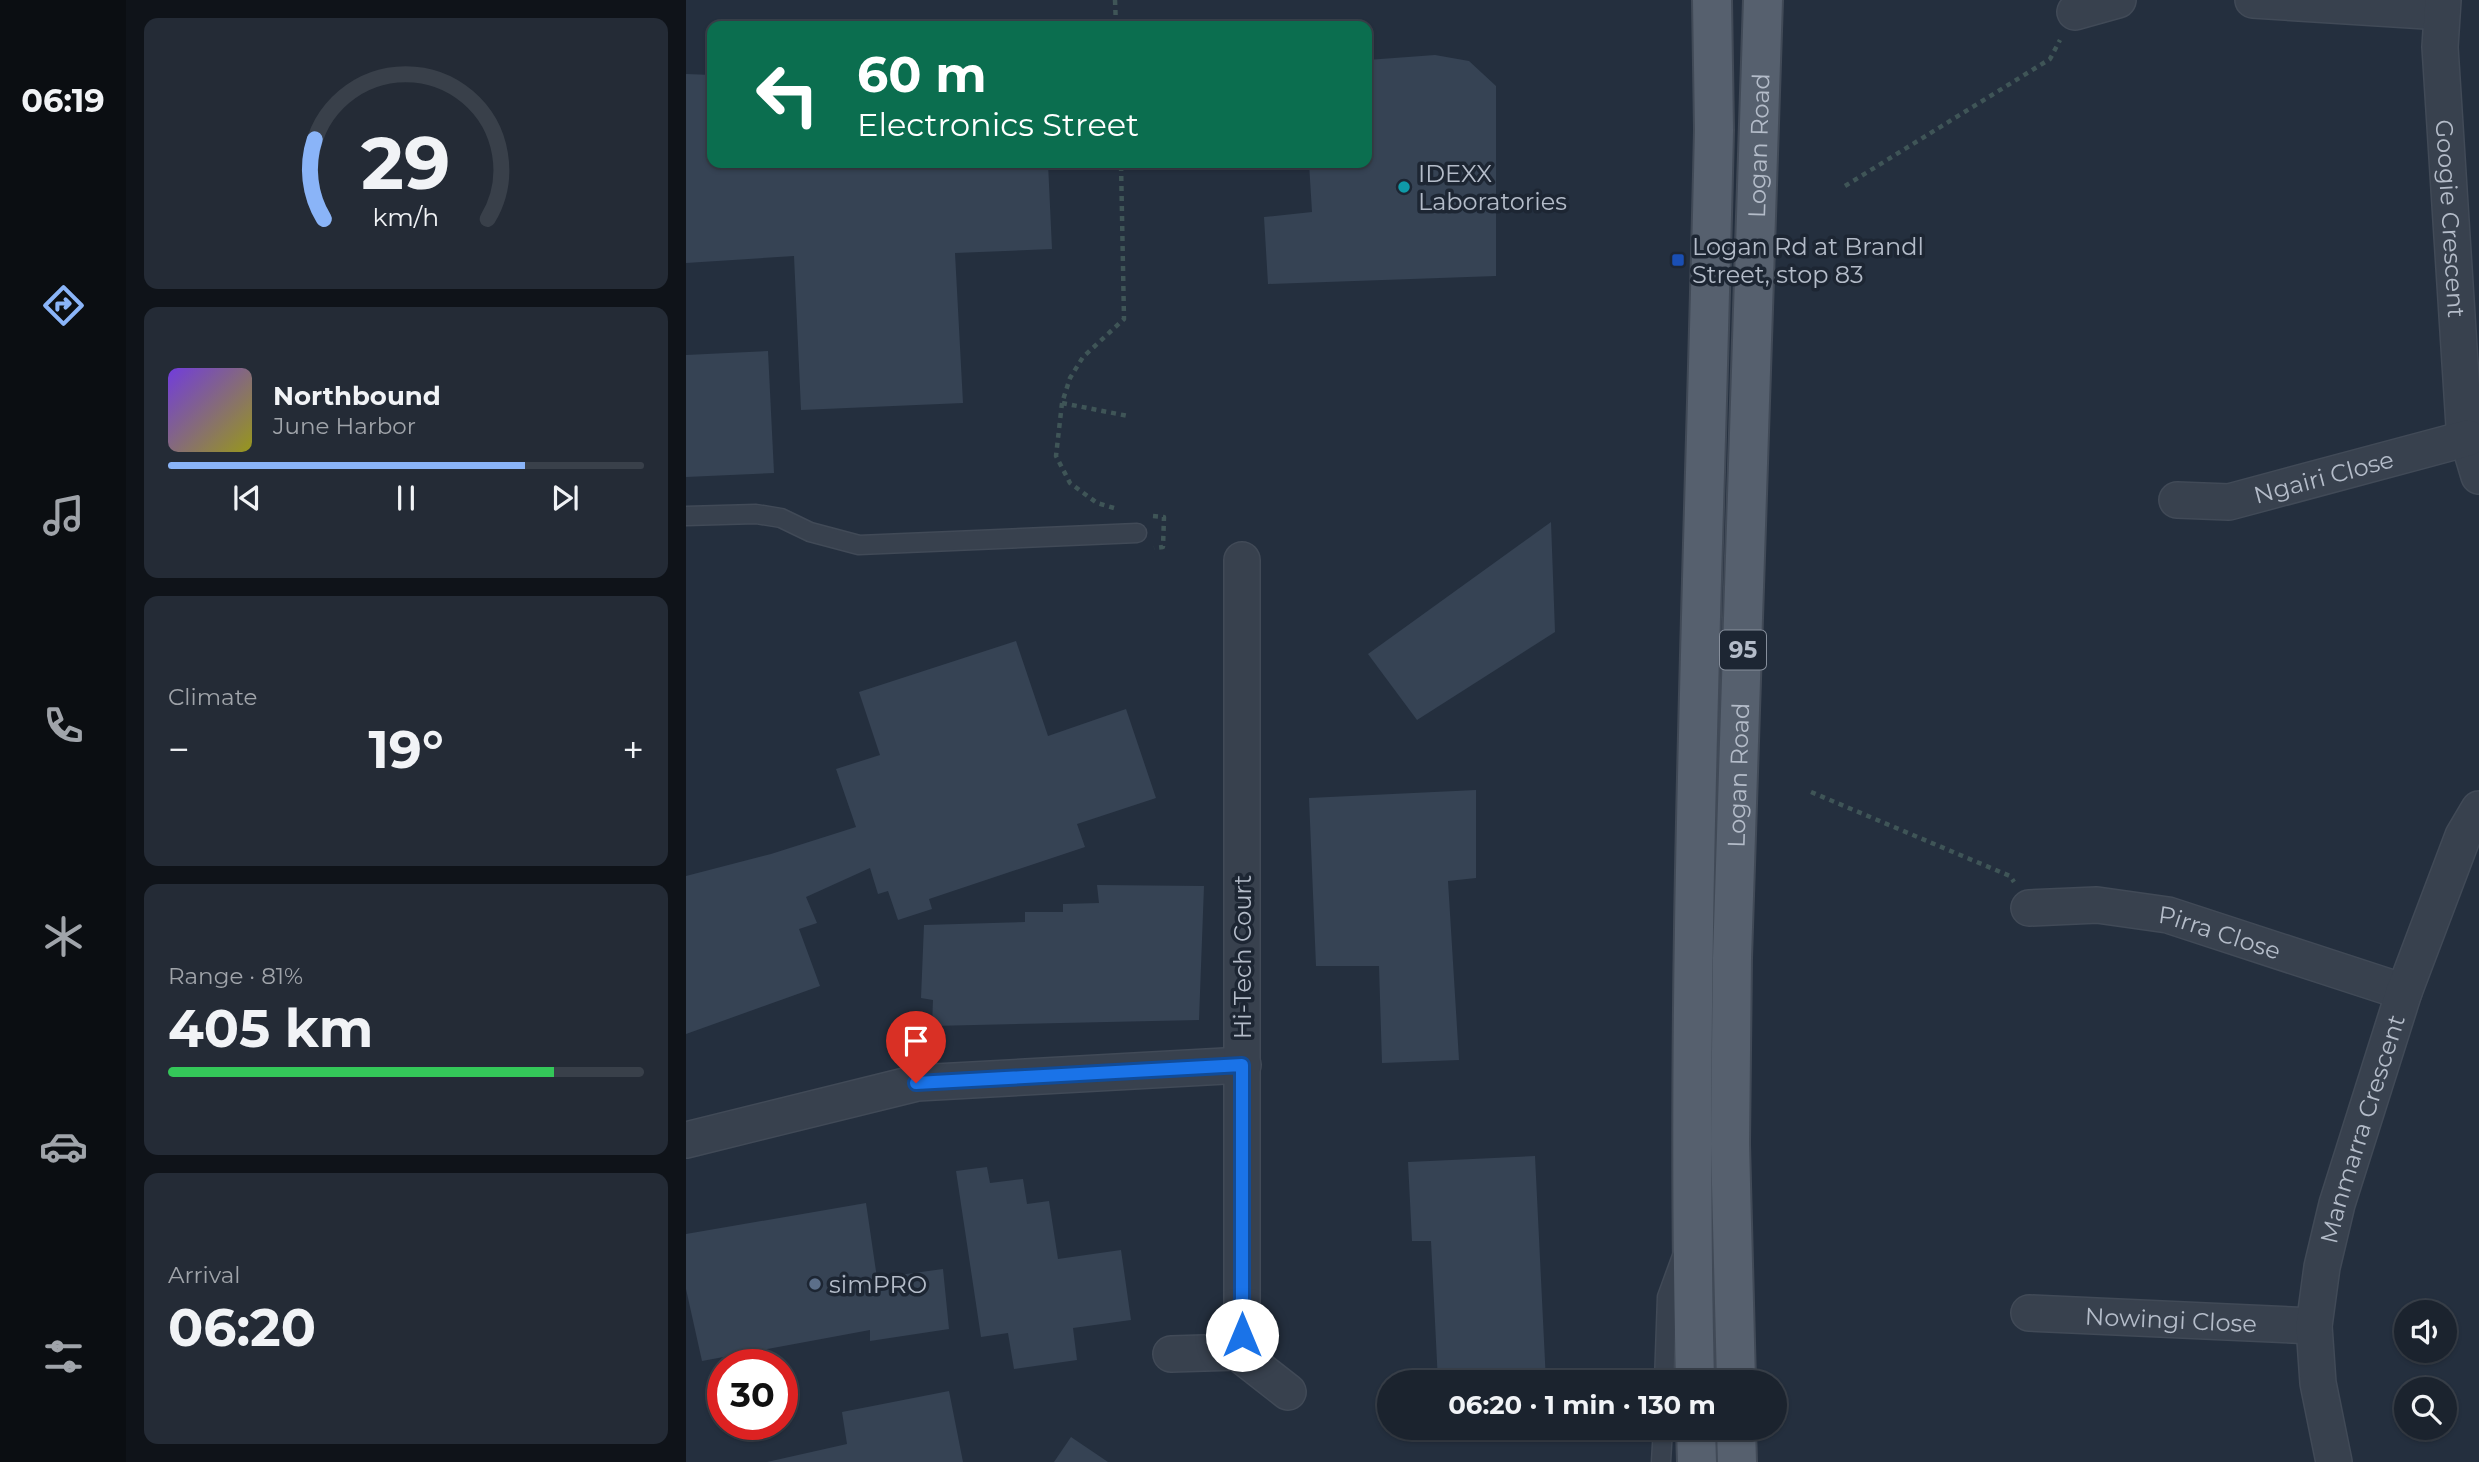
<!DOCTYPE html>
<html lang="en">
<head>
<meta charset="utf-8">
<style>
	body { margin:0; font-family:Montserrat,sans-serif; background:#242b36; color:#f1f3f6; height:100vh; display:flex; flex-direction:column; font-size:26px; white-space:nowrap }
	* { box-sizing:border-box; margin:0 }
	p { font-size:23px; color:#a0a4aa }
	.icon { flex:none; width:38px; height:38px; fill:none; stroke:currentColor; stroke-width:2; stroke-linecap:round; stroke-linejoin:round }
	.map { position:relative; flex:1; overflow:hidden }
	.panel { display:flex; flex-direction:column; gap:18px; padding:18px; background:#0f1319; width:560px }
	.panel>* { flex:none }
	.guide { position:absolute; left:21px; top:21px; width:665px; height:147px; border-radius:14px; box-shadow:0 2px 5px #0004,0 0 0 2px #39404a; background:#0b6e4f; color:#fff; overflow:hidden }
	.controls { position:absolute; left:1708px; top:1300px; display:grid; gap:14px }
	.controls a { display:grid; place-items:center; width:63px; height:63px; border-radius:50%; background:#1b232e; box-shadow:0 2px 5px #0004,0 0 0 2px #39404a; font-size:35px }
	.speed { position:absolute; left:21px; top:1349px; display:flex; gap:14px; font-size:35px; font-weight:700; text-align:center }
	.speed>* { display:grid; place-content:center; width:91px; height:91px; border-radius:50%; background:#1b232e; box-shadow:0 2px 5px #0004,0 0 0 2px #39404a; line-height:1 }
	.speed .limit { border:10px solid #d22; background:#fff; color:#111 }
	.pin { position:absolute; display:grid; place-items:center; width:60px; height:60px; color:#fff; margin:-72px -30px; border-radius:50% 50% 50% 0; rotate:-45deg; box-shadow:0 0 7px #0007 }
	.pin .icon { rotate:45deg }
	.me { position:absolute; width:77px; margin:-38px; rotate:0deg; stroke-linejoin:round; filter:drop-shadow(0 0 5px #0008) }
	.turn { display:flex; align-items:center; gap:24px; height:147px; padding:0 35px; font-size:32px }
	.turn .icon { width:91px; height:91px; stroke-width:2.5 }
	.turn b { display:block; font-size:49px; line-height:60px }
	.big { font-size:52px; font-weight:700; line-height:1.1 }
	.panel .tile { flex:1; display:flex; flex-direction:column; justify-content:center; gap:10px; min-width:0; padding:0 24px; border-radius:14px; background:#242b36 }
	.panel .dial { align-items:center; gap:0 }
	.dial svg { height:182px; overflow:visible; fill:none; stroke:#39404a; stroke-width:7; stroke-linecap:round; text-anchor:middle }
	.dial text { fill:#f1f3f6; stroke:none }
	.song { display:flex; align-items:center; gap:21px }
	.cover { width:84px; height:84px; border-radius:10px; background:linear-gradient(135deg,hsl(260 70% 55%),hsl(60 70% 35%)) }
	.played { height:7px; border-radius:4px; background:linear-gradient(90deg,#8ab4f8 75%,#39404a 75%) }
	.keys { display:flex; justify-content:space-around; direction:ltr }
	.heat { display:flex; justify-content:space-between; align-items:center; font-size:38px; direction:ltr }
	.charge { height:10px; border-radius:5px; background:linear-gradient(90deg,#34c759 81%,#39404a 0) }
	.trip { position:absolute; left:691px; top:1370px; width:410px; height:70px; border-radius:35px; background:#1b232e; box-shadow:0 2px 5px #0004,0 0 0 2px #39404a; font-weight:700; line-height:70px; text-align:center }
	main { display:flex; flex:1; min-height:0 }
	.tabs { display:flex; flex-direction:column; width:126px; justify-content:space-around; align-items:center; background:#0b0e12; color:#a0a4aa }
	.tabs .icon { width:49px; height:49px }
	.tabs .on { color:#8ab4f8 }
	.tabs b { font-size:32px; color:#f1f3f6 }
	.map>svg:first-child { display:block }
	.building { fill:#364354 }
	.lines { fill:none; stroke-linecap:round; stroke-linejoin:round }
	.lane-casing { stroke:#414a57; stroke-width:21 }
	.street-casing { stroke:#414a57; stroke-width:38 }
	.primary-casing { stroke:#414a57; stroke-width:42 }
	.path { stroke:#3f5557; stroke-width:4.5; stroke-dasharray:5 5; stroke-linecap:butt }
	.lane { stroke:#38414e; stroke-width:18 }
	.street { stroke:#38414e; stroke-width:35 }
	.primary { stroke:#56606e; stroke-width:38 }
	.route-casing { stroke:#114b97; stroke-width:18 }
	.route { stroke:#1a73e8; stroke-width:12 }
	.culture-dot { fill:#0f9aa8; stroke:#1d2633; stroke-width:2.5 }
	.transit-dot { fill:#1a4fb4; stroke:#1d2633; stroke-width:2.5 }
	.service-dot { fill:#5c6f8a; stroke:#1d2633; stroke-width:2.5 }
	.labels { text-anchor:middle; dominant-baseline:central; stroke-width:7; stroke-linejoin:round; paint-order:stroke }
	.shield { fill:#1d2633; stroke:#878f9c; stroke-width:2 }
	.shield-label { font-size:23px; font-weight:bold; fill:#b4bcc9 }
	.street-label { font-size:24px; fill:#b4bcc9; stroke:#1d2633 }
	.poi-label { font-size:24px; fill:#b4bcc9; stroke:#1d2633; text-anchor:start }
</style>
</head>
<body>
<main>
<nav class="tabs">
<b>06:19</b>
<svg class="icon on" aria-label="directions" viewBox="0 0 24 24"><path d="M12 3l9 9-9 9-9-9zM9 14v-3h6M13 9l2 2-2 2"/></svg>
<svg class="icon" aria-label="music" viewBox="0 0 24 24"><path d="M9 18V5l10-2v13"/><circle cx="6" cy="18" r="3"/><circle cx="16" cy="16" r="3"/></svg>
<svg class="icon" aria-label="phone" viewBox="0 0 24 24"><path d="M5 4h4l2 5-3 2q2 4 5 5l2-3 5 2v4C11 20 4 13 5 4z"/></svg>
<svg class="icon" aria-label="climate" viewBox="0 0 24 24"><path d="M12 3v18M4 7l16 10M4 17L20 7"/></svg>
<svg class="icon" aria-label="car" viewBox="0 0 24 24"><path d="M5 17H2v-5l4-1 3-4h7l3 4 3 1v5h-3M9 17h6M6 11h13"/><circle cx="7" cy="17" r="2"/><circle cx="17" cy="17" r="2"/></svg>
<svg class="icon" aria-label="filters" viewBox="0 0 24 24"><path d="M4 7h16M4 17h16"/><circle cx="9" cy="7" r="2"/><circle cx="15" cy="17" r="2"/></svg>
</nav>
<section class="panel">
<div class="tile dial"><svg viewBox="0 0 100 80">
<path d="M14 69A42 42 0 1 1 86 69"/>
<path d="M14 69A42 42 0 0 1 10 34" stroke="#8ab4f8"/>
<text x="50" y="56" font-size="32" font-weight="700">29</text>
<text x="50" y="72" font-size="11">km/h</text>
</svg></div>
<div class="tile">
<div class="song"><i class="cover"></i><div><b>Northbound</b><p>June Harbor</p></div></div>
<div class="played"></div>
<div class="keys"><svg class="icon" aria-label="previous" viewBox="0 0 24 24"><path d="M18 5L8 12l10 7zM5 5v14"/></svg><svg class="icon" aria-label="pause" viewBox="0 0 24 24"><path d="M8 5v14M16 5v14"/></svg><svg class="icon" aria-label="next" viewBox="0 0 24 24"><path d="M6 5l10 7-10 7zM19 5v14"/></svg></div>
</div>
<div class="tile"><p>Climate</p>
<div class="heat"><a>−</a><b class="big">19°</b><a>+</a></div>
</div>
<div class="tile"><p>Range · 81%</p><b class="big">405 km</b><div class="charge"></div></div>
<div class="tile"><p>Arrival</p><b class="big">06:20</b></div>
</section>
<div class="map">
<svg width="1793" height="1462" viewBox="0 0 1793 1462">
	<rect width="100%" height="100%" fill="#242f3e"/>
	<!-- building -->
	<g class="building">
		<polygon points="749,55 783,61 810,86 810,276 582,284 578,217 626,212 623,163 681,163 681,60"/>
		<polygon points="0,74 26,75 26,163 362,163 366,249 269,253 277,403 115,410 108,256 0,263"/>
		<polygon points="82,351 88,473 0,477 0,355"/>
		<polygon points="865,522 869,632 731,720 682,654"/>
		<polygon points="330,641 362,736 440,709 470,798 391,824 399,847 243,899 246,909 212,920 202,891 192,894 184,868 120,897 131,923 113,929 134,986 0,1034 0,876 85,854 170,827 150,769 194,755 173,692"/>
		<polygon points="790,790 790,878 762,881 773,1060 696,1063 693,966 630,966 623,798"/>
		<polygon points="411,885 518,886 513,1020 246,1026 247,1000 235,998 238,925 339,922 339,912 377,912 377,904 413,903"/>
		<polygon points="849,1156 860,1382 752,1382 745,1241 726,1241 722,1162"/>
		<polygon points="301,1167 304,1183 337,1179 341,1204 363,1201 372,1259 435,1250 445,1320 387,1328 391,1360 328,1369 322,1333 295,1337 270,1171"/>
		<polygon points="180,1203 191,1278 257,1269 263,1329 184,1341 184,1330 16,1361 0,1289 0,1234"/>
		<polygon points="263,1391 277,1462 81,1462 161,1444 156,1412"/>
		<polygon points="385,1437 422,1462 368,1462"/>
	</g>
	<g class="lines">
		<!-- lane casing -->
		<g class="lane-casing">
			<g id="lane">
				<polyline points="0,516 70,514 95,518 124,532 173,545 451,533"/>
				<polyline points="978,1382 981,1297 996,1256"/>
				<polyline points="975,1462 977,1428"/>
			</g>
		</g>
		<!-- street casing -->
		<g class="street-casing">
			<g id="street">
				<polyline points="1567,0 1756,12"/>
				<path id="s1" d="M 1757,0 L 1754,47 L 1778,426 L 1793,476"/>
				<polyline points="1389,12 1432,0"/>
				<path id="s2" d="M 1491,500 L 1543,502 L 1782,438"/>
				<path id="s3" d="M 1343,908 L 1411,905 L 1482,915 L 1718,992"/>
				<polyline points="0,1140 231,1083 557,1065"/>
				<path id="s4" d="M 1343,1313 L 1628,1326"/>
				<polyline points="551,1352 556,1335 556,560"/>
				<polyline points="485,1354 551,1352 602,1392"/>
				<path id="s5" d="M 1648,1462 L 1632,1383 L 1628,1326 L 1636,1267 L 1651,1204 L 1718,992 L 1777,836 L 1793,809"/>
			</g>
		</g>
		<!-- primary casing -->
		<g class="primary-casing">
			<g id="primary">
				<path d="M 1009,1382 C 999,965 1019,548 1028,130 L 1026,0"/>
				<path id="s6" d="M 1050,1382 L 1044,1144 L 1046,958 L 1077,0"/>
				<polyline points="1010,1428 1011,1462"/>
				<polyline points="1050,1428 1051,1462"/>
			</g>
		</g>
		<!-- path -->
		<g class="path">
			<polyline points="429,0 430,26"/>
			<polyline points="1159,186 1364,59 1374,40"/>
			<polyline points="376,403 442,416"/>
			<polyline points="428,508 411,503 384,483 370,456 376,403 384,378 397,357 438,319 435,163"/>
			<polyline points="467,516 478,517 477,547 468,548"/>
			<polyline points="1125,792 1324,876 1328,882"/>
		</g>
		<!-- lane -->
		<use href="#lane" class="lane"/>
		<!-- street -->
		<use href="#street" class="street"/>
		<!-- primary -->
		<use href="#primary" class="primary"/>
	</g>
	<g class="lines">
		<!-- route casing -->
		<g class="route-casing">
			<polyline id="route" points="230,1083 556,1065 556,1335"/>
		</g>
		<!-- route -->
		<use href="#route" class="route"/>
	</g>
	<!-- markers -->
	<circle class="culture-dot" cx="718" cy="187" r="7"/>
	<rect class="transit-dot" x="985" y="253" width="14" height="14" rx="3.5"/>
	<circle class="service-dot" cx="129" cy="1284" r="7"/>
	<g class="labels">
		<!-- shield labels -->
		<rect class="shield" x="1034" y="630.5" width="46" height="39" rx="5"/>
		<g class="shield-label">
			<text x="1057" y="650">95</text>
		</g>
		<!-- street labels -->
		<g class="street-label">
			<text stroke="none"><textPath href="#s6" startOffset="1237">Logan Road</textPath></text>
			<text stroke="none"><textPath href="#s1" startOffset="219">Googie Crescent</textPath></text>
			<text stroke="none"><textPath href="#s2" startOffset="150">Ngairi Close</textPath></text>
			<text stroke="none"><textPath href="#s6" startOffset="607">Logan Road</textPath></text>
			<text stroke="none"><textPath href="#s3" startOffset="194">Pirra Close</textPath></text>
			<text transform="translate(556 957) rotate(-90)">Hi-Tech Court</text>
			<text stroke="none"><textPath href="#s5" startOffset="341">Manmarra Crescent</textPath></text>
			<text stroke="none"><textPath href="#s4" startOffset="142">Nowingi Close</textPath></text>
		</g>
		<!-- poi labels -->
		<g class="poi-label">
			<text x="732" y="173">IDEXX<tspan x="732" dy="28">Laboratories</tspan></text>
			<text x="1006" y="246">Logan Rd at Brandl<tspan x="1006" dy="28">Street, stop 83</tspan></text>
			<text x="143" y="1284">simPRO</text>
		</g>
	</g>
</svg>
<div class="controls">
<a><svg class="icon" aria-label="sound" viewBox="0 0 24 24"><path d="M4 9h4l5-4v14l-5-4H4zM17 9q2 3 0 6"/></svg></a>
<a><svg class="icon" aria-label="search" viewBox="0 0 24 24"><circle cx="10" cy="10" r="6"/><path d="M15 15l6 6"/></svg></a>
</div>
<div class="speed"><div class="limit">30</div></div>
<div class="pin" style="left:230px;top:1083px;background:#d93025"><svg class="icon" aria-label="arrive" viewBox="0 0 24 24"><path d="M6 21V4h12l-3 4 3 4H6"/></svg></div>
<svg class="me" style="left:556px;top:1335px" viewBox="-20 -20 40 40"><circle r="19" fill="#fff"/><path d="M0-13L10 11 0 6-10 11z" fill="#1a73e8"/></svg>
<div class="trip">06:20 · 1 min · 130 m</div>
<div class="guide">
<div class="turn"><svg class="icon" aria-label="left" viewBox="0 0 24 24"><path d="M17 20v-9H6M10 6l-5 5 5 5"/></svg><div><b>60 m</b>Electronics Street</div></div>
</div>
</div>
</main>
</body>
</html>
